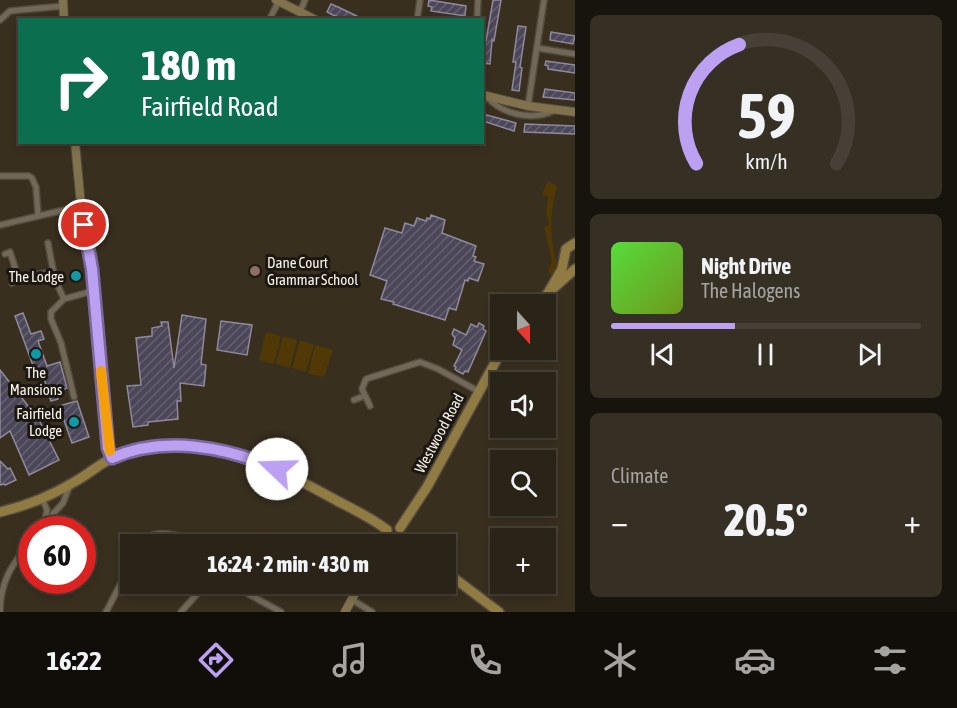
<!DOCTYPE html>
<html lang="en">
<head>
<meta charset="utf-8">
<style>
	body { margin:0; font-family:"Asap Condensed",sans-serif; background:#362f24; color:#f1f3f6; height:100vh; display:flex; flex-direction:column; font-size:22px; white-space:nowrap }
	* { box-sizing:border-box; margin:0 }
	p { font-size:20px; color:#a5a4a1 }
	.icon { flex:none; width:33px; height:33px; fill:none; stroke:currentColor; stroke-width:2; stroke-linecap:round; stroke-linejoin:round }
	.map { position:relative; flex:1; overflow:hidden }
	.sheet { display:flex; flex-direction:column; gap:15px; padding:15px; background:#17130d; width:382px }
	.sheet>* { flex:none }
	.banner { position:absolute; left:18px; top:18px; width:466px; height:126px; border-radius:0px; box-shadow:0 3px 9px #0003,0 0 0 2px #464036; background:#0b6e4f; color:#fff; overflow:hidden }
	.needle { width:39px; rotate:159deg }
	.buttons { position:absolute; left:490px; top:294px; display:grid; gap:12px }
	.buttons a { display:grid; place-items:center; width:66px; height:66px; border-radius:0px; background:#2a2317; box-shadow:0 3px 9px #0003,0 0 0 2px #464036; font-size:30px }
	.speed { position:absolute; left:18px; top:516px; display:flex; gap:12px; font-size:30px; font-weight:700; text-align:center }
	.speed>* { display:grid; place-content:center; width:78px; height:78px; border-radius:50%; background:#2a2317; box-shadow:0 3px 9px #0003,0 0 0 2px #464036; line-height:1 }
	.speed .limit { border:9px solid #d22; background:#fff; color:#111 }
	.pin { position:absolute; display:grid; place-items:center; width:51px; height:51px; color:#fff; margin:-26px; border:3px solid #fff; border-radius:50%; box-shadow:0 2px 6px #0007 }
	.me { position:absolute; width:66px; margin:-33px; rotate:291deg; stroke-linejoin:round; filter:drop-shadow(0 0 4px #0008) }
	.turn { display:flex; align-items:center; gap:21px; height:126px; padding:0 24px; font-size:27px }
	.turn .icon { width:78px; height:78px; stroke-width:2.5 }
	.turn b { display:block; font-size:42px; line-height:51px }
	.big { font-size:45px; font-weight:800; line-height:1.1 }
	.sheet .tile { flex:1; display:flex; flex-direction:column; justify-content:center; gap:9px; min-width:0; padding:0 21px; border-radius:9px; background:#362f24 }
	.sheet .dial { align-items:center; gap:0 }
	.dial svg { height:156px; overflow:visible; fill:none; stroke:#464036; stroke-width:7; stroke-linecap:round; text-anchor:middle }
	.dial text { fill:#f1f3f6; stroke:none }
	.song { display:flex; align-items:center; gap:18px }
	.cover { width:72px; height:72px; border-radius:9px; background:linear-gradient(135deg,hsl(110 70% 55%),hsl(80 70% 35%)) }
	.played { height:6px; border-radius:3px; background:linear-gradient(90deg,#bca0f2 40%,#464036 40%) }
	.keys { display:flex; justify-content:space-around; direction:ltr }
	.heat { display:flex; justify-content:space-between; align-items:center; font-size:33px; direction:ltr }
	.trip { position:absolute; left:120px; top:534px; width:336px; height:60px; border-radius:0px; background:#2a2317; box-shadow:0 3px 9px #0003,0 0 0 2px #464036; font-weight:800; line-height:60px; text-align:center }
	.menu { display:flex; height:96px; justify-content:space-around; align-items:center; background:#110e09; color:#a5a4a1 }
	.menu .icon { width:42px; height:42px }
	.menu .selected { color:#bca0f2 }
	.menu b { font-size:27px; color:#f1f3f6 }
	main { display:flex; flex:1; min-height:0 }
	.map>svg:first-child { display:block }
	.green { fill:#513906 }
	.building { fill:url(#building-hatch); stroke:#8e899c; stroke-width:1.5 }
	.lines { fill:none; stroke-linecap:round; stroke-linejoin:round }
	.street-casing { stroke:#534c3e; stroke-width:8 }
	.secondary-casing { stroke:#534c3e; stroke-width:10 }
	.primary-casing { stroke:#534c3e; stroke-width:12 }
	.street { stroke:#726857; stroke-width:5 }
	.secondary { stroke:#81724d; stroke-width:8 }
	.primary { stroke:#907b43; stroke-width:9 }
	.route-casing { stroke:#7a689d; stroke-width:15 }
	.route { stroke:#bca0f2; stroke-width:10 }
	.slow { stroke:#f59e0b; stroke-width:10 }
	.education-dot { fill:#8d6e63; stroke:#1c1711; stroke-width:2 }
	.culture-dot { fill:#0f9aa8; stroke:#1c1711; stroke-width:2 }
	.labels { text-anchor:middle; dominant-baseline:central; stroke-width:6; stroke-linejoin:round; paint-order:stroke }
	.poi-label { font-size:15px; fill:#f9f3e9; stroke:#1c1711; text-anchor:end }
	.street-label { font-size:15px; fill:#f9f3e9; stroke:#1c1711 }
</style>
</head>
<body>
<main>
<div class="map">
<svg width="575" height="612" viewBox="0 0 575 612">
	<defs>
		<pattern id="building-hatch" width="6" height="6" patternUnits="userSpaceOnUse" patternTransform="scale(1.5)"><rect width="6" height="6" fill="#4b4658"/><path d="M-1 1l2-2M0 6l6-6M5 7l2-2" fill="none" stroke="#666170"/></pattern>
	</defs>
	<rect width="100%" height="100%" fill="#382f1f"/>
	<!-- green -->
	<g class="green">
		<path d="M 548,181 L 557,187 C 549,215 550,237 557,265 L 556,271 L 551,275 L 548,271 L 552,261 L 544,227 L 549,225 L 546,214 L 548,197 L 542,194 Z"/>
		<polygon points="266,332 281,336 274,364 259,360"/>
		<polygon points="283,336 297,340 290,368 276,364"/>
		<polygon points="300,340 314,345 306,372 292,368"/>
		<polygon points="315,345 333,350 324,377 308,374"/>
	</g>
	<!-- building -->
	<g class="building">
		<polygon points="429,0 466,6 465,16 431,11 432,7 428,6"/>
		<polygon points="493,0 501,0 494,41 492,40 490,64 483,63 483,47 484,41 486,41"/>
		<polygon points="331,4 338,7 365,20 347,20 333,15 327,12"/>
		<polygon points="518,26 526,27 520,67 522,68 519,91 512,90 516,62 513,62"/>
		<polygon points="551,32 575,36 573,44 550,40"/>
		<polygon points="546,61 575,65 575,73 548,69 548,66 545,65"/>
		<polygon points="545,89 575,93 575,100 543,97"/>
		<polygon points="483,114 516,123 514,131 483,121"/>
		<polygon points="525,124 575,126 575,134 524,132"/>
		<polygon points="431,215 445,220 442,233 476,246 473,256 476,257 474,261 484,264 478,281 469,278 468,281 465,280 456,310 449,308 445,320 393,304 394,302 381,299 387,281 370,275 385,228 402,233 405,223 414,226 417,218 426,221 427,218 430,219"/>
		<polygon points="23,313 31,334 41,331 44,339 38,341 47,366 60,362 67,388 56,392 58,399 51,401 41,369 35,371 15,316"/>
		<polygon points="182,315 206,319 201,364 206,365 204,386 180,383 181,401 177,401 178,419 148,422 148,425 133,427 127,386 141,385 136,338 152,336 152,328 162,326 161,322 168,322 174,368"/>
		<polygon points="221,321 252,325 247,355 217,350"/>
		<polygon points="479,323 484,326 483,329 486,331 468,372 465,371 463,374 457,371 455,369 456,367 454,366 462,350 453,345 455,338 452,334 454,329 466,335 471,324 477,327"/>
		<polygon points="0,370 32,411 34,410 59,460 29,475 10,431 0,438"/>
		<polygon points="77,401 89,437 72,443 59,406"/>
		<polygon points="0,461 8,469 10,468 16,480 5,485 4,484 0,485"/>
	</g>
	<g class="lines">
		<!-- street casing -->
		<g class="street-casing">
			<g id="street">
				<polyline points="300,12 305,0"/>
				<polyline points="0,20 10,11 63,6"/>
				<polyline points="269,20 279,1"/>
				<polyline points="417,20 420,0"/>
				<polyline points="477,20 478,0"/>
				<polyline points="537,48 575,54"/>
				<path d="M 486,96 C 501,114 531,121 553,111"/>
				<polyline points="528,106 544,0"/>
				<polyline points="0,176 29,176 32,178 36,187 38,215"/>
				<polyline points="0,225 81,206"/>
				<polyline points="48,243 55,280 64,299"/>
				<polyline points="5,254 10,252 18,277"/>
				<polyline points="12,283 18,277 53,272"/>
				<polyline points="74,397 61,343 51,319 51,312 64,299 93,291"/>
				<polyline points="354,400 364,396"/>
				<polyline points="370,406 362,389 366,379 420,362 438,369 478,391"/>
				<polyline points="42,498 47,510 45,519"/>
				<polyline points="38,530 63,503 70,485"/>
				<path d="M 142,544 C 153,525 185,537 200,544"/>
				<polyline points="239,584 243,591 281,612"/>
				<polyline points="351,599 372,612"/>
				<path d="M 0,612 C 0,580 13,564 32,539"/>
				<polyline points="106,612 130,566"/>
				<polyline points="181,612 206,584"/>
			</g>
		</g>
		<!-- secondary casing -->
		<g class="secondary-casing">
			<g id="secondary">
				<polyline points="63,0 64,20"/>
				<polyline points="276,0 316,20"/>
				<polyline points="483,95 528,106 575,112"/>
				<polyline points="75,142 81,206 92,269 108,448 112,458"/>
				<polyline points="345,612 360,584"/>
			</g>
		</g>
		<!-- primary casing -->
		<g class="primary-casing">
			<g id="primary">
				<polyline points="548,293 562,269 566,249 575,243"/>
				<polyline points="536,304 575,269"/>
				<path d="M 0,512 C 26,506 53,495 76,481 C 92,472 105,459 123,453 C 137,448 153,446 168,446 C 229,444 280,469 332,498 C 350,508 371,517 387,530"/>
				<polyline points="400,528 427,487 502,350"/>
				<polyline points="387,530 386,538 388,542 396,544 402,540"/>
				<polyline points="446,572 499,612"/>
			</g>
		</g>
		<!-- street -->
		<use href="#street" class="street"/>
		<!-- secondary -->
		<use href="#secondary" class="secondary"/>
		<!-- primary -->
		<use href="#primary" class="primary"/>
	</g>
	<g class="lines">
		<!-- route casing -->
		<g class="route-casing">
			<path id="route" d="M 84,225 L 92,269 L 108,448 L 112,458 C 165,435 226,447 277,469"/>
		</g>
		<!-- route -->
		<use href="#route" class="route"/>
		<!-- slow -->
		<polyline class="slow" points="101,371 110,451"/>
	</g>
	<!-- markers -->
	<circle class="education-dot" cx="255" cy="271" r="6"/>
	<g class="culture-dot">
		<circle cx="76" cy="276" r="6"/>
		<circle cx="36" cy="354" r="6"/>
		<circle cx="74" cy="422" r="6"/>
	</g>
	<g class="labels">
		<!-- poi labels -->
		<g class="poi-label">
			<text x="267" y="262" text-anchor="start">Dane Court<tspan x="267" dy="17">Grammar School</tspan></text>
			<text x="64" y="276">The Lodge</text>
			<text x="36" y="372" text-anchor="middle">The<tspan x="36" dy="17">Mansions</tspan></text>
			<text x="62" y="413">Fairfield<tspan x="62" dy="17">Lodge</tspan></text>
		</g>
		<!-- street labels -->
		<g class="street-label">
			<text transform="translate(439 433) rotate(-62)">Westwood Road</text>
		</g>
	</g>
</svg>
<div class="buttons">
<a><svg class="needle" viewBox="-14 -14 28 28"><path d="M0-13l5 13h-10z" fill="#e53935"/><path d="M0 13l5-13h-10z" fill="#a5a4a1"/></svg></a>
<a><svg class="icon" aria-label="sound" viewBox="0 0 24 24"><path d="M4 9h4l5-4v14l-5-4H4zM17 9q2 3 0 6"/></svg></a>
<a><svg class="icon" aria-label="search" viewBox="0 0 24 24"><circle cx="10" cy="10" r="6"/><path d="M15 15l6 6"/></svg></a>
<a>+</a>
</div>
<div class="speed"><div class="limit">60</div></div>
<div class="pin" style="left:84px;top:225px;background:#d93025"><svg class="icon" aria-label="arrive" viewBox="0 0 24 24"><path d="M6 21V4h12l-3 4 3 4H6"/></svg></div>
<svg class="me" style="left:277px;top:469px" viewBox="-20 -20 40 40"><circle r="19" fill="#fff"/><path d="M0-13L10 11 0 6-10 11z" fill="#bca0f2"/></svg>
<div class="trip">16:24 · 2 min · 430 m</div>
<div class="banner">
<div class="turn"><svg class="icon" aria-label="right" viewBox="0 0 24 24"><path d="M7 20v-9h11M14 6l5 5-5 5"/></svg><div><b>180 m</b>Fairfield Road</div></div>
</div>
</div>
<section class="sheet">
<div class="tile dial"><svg viewBox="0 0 100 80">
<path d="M14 69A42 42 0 1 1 86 69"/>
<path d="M14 69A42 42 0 0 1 36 8" stroke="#bca0f2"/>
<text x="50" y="56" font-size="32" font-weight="700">59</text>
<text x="50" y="72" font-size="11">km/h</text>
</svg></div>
<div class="tile">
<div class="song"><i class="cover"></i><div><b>Night Drive</b><p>The Halogens</p></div></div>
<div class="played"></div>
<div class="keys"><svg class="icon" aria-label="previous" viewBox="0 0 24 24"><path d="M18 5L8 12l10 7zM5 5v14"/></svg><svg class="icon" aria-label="pause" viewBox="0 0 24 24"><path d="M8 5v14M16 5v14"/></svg><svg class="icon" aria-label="next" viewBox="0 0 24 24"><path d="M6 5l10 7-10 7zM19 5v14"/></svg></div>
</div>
<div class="tile"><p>Climate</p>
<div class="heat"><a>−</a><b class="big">20.5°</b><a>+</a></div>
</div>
</section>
</main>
<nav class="menu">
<b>16:22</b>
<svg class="icon selected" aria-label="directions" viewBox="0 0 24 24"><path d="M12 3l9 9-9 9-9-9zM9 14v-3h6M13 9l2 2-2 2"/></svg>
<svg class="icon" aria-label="music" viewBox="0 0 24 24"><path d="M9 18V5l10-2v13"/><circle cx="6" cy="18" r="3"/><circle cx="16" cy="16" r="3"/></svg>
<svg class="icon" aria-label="phone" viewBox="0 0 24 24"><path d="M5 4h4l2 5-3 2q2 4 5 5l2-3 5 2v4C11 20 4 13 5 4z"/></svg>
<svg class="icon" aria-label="climate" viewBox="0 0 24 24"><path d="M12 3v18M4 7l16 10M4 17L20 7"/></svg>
<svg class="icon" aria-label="car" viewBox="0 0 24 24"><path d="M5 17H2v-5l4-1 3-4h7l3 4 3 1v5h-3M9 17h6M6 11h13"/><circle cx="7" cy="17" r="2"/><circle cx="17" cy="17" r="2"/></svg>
<svg class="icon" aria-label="filters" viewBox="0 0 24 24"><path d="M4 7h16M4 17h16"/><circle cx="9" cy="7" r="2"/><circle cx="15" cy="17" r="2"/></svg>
</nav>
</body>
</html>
